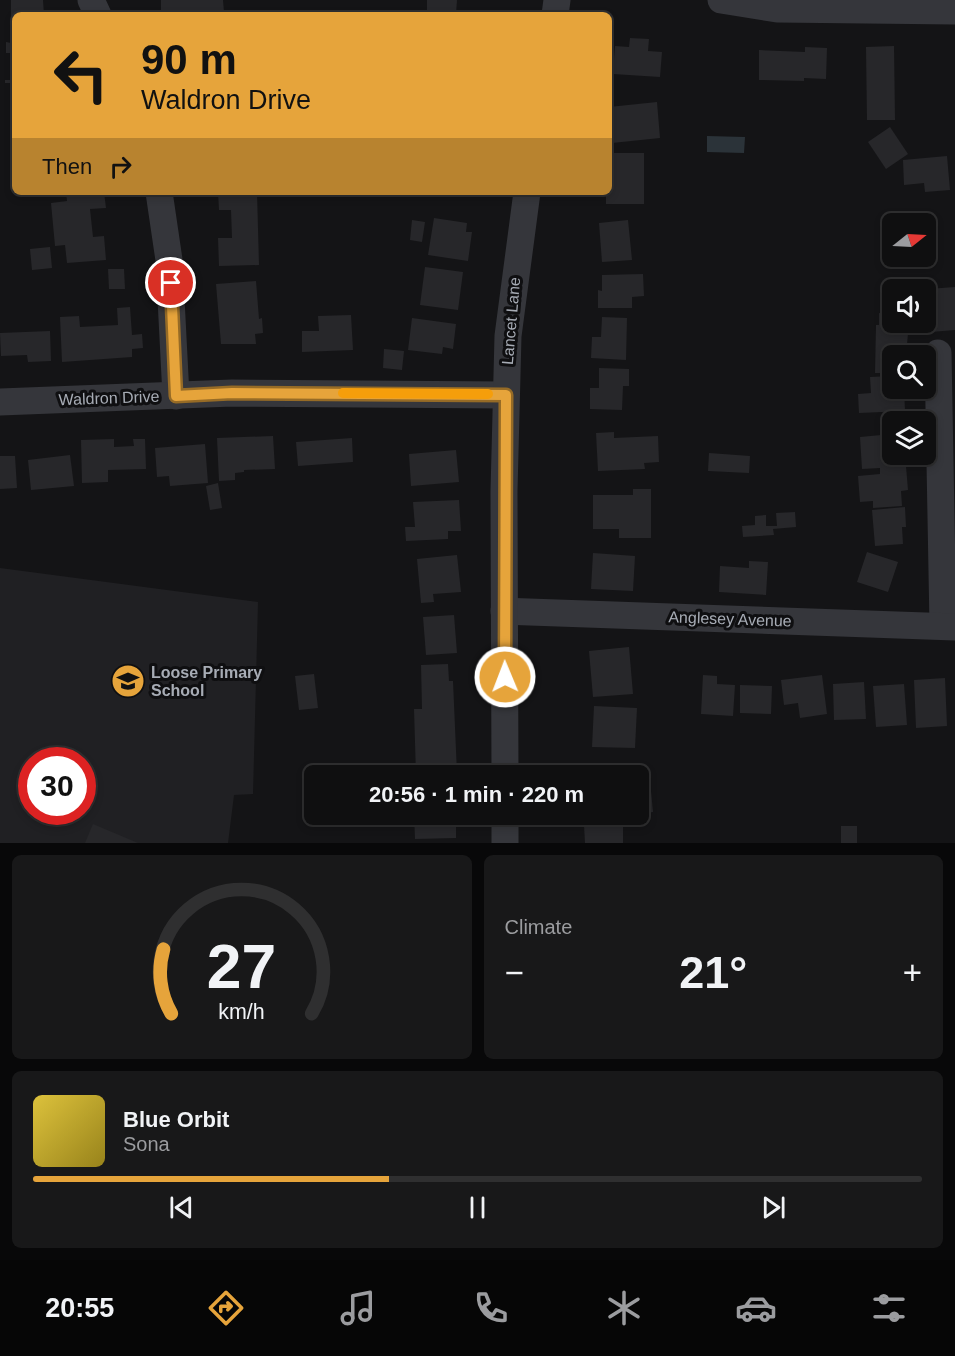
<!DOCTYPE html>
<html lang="en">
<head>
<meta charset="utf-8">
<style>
	body { margin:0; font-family:Helvetica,sans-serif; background:#181819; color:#f1f3f6; height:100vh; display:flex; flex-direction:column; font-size:22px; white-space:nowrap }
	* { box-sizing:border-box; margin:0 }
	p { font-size:20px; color:#9b9c9f }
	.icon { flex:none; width:33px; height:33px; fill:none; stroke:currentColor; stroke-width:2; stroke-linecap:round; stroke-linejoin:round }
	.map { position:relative; height:843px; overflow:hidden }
	.sheet { display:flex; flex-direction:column; gap:12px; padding:12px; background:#080809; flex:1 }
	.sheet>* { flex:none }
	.hud { position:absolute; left:12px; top:12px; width:600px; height:183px; border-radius:9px; box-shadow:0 3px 9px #0003,0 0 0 2px #2f2f30; background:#e6a43b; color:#111; overflow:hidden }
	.needle { width:39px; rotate:72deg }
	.fabs { position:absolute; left:882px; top:213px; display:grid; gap:12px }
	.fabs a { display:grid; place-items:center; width:54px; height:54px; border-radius:9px; background:#0f0f10; box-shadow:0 3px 9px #0003,0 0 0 2px #2f2f30; font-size:30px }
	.speed { position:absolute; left:18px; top:747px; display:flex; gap:12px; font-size:30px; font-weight:700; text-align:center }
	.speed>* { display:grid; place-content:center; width:78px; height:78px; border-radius:50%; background:#0f0f10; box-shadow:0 3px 9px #0003,0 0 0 2px #2f2f30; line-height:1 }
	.speed .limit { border:9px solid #d22; background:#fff; color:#111 }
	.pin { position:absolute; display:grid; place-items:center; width:51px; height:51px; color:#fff; margin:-26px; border:3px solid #fff; border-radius:50%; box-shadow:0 2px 6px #0007 }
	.me { position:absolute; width:66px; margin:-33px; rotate:359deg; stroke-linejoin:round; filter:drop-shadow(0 0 4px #0008) }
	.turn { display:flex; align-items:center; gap:21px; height:126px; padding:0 30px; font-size:27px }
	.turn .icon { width:78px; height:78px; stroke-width:2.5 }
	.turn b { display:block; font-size:42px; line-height:51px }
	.then { display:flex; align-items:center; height:57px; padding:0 30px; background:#0003; gap:12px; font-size:22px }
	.big { font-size:45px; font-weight:600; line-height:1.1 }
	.sheet .card { flex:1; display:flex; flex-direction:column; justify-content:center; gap:9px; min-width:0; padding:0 21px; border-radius:9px; background:#181819 }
	.sheet .dial { align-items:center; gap:0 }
	.dial svg { height:156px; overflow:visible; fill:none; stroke:#2f2f30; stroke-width:7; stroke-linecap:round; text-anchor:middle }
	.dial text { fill:#f1f3f6; stroke:none }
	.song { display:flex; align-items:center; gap:18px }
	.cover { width:72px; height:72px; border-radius:9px; background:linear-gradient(135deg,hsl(50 70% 55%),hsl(50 70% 35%)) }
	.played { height:6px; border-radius:3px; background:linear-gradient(90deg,#e6a43b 40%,#2f2f30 40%) }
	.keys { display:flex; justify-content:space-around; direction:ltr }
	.heat { display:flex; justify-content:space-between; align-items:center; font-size:33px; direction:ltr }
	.sheet .tiles { flex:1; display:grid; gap:12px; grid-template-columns:1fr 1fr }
	.card:last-child { grid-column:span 2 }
	.trip { position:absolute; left:304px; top:765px; width:345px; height:60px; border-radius:9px; background:#0f0f10; box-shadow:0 3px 9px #0003,0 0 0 2px #2f2f30; font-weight:600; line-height:60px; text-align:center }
	.menu { display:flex; height:96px; justify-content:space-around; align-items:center; background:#060606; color:#9b9c9f }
	.menu .icon { width:42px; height:42px }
	.menu .current { color:#e6a43b }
	.menu b { font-size:27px; color:#f1f3f6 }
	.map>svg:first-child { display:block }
	.built { fill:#202023; fill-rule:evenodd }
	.water { fill:#2b3339 }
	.building { fill:#27272a }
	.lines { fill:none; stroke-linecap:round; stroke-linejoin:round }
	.minor { stroke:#35363b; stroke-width:27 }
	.route-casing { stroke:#966b26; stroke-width:15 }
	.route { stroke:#e6a43b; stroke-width:10 }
	.slow { stroke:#f59e0b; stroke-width:10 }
	.labels { text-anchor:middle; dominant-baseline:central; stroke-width:6; stroke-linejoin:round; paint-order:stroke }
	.street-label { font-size:16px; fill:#a7acb5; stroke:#0f0f11 }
	.poi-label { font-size:16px; font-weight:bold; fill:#a7acb5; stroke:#0f0f11; text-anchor:start }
</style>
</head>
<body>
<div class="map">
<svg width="955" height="843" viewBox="0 0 955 843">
	<rect width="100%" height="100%" fill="#141416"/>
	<!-- built -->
	<path class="built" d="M 0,568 L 258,602 L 253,794 L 234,795 L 228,843 L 0,843 ZM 32,760 L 82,760 L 82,812 L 32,812 Z"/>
	<!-- water -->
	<polygon class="water" points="707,136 745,137 744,153 707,152"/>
	<!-- building -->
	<g class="building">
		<polygon points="11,0 43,0 44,15 15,15 15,53 6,53 6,42 11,43"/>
		<polygon points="161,0 223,0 224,12 216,12 216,15 161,13"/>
		<polygon points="427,0 457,0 456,14 427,13"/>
		<polygon points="630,38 649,39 648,51 662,52 660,77 613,74 615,46 629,47"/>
		<polygon points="894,46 895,120 867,120 866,47"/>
		<polygon points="805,47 827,48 826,79 804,78 804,81 759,80 759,50 805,52"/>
		<polygon points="11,72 15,72 15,91 10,91 10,83 5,83 5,80 11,80"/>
		<polygon points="657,102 660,138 612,143 609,107"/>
		<polygon points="890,127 908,154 886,169 868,142"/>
		<polygon points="609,153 644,153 644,204 606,204 606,192 609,192"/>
		<polygon points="947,156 950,190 925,192 924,183 904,185 903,160"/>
		<polygon points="66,192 104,192 106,208 90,209 93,237 104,236 106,260 67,263 65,245 55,246 51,203 67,201"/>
		<polygon points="218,192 257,192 259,265 219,266 218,238 232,238 231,210 219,210"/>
		<polygon points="434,218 467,223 466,232 472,232 468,261 428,255"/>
		<polygon points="412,220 425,222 422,242 410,240"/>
		<polygon points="628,220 632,260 602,262 599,223"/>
		<polygon points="50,247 52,268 32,270 30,249"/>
		<polygon points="425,267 463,272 458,310 420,305"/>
		<polygon points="108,269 124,269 125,289 109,289"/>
		<polygon points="643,274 644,296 632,297 632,308 598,308 598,290 602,291 602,275"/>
		<polygon points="256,281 259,319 262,318 263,333 255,334 256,344 221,344 216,284"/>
		<polygon points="955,287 955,330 931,332 928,289"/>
		<polygon points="130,307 132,335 142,334 143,348 132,349 132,357 62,362 60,317 79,316 80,327 118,325 117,308"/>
		<polygon points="879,313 892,314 892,322 909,322 906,356 892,356 892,373 875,373 876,325 879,325"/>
		<polygon points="351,315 353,350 302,352 302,331 319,331 318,316"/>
		<polygon points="602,317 627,318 626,360 591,358 592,337 601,337"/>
		<polygon points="412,318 456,324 453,349 443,347 442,354 408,350"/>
		<polygon points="50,331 51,361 28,362 27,355 1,356 0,333"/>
		<polygon points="384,349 404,351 402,370 383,368"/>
		<polygon points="599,368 629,369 629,386 623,386 622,410 590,409 590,388 599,388"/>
		<polygon points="892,376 892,388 904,388 905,411 859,413 858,394 871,393 870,377"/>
		<polygon points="614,432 614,438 658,436 659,462 644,463 645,469 598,471 596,433"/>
		<polygon points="892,434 892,454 905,454 908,490 901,491 902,506 873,508 873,501 860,502 858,476 880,474 880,468 862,469 860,437"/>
		<polygon points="273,436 275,469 244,470 244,472 235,473 235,480 219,481 217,438"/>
		<polygon points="352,438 353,462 298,466 296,442"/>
		<polygon points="114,439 114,447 134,446 133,439 145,439 146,469 108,470 108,482 82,483 81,440"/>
		<polygon points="205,444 208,483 170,486 169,476 157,477 155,448"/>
		<polygon points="456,450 459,482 411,486 409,454"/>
		<polygon points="709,453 750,456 749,473 708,471"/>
		<polygon points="70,455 74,486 31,490 28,460"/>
		<polygon points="0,456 15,456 17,488 0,489"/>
		<polygon points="218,483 222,508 210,510 206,486"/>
		<polygon points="633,489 651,489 651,538 619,538 619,529 593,529 593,495 633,495"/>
		<polygon points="459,500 461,531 448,531 448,539 406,541 405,527 415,527 413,502"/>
		<polygon points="905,507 906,527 902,527 903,544 875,546 872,510"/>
		<polygon points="795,512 796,527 773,529 774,535 743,537 742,526 755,525 755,516 766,515 766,526 777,526 776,513"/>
		<polygon points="867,552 898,562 888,592 857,582"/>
		<polygon points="593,553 635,556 633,591 591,589"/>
		<polygon points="457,555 461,592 433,594 434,602 421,603 417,559"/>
		<polygon points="749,561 768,562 766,595 719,592 720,566 749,568"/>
		<polygon points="454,615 457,653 426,655 423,617"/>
		<polygon points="629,647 633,694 593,697 589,651"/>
		<polygon points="448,664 449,681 453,681 457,773 416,775 414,709 422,709 421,665"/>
		<polygon points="314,674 318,708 299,710 295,676"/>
		<polygon points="703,675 717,676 717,684 735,685 733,716 701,714"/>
		<polygon points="822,675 827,714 800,718 798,703 784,705 781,680"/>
		<polygon points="945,678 947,726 916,728 914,680"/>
		<polygon points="864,682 866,719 834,720 833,684"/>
		<polygon points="904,684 907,725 876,727 873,686"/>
		<polygon points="740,685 772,686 771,714 740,713"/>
		<polygon points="594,706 637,708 635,748 592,747"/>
		<polygon points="556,766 557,776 537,776 536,767"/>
		<polygon points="603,767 619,767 619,776 604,776"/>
		<polygon points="651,791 653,812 639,814 639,793"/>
		<polygon points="414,814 456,814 456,838 415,839"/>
		<polygon points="93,824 138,843 85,843"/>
		<polygon points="584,825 623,825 623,843 585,843"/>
		<rect x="841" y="826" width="16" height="17"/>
	</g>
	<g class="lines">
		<!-- minor -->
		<g class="minor">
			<polyline points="91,0 98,15"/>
			<polyline points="721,0 777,9 955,11"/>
			<polyline points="555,15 557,0"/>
			<polyline points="159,192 169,260 176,396"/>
			<polyline points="938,353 943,626"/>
			<polyline points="0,402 232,393 506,395"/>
			<polyline points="504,611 955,627"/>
			<polyline points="505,776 504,491 508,336 527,192"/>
			<polyline points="505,843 505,814"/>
		</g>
	</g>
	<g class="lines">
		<!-- route casing -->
		<g class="route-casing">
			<polyline id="route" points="171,283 176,396 232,393 506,395 505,677"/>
		</g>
		<!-- route -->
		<use href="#route" class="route"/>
		<!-- slow -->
		<polyline class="slow" points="343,393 488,394"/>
	</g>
	<!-- icons -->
	<defs>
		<g id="school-disc" transform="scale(1.725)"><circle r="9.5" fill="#e6a43b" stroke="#0f0f11"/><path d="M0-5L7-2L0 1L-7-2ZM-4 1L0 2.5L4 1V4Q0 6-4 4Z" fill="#111"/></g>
	</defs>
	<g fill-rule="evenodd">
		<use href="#school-disc" x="128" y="681"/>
	</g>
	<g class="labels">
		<!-- street labels -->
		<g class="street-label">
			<text transform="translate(511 321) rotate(-85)">Lancet Lane</text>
			<text transform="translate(109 398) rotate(-2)">Waldron Drive</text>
			<text transform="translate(730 619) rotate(2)">Anglesey Avenue</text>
		</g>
		<!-- poi labels -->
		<g class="poi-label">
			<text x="151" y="672">Loose Primary<tspan x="151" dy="18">School</tspan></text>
		</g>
	</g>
</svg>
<div class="fabs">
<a><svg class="needle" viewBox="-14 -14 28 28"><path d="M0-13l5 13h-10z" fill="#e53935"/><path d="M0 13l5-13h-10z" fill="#9b9c9f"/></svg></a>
<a><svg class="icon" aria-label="sound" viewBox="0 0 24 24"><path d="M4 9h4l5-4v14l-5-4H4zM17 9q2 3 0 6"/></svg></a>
<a><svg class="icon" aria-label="search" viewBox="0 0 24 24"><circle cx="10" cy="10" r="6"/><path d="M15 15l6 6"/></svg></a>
<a><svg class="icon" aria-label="layers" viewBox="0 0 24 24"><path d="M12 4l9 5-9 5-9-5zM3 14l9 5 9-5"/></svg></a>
</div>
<div class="speed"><div class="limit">30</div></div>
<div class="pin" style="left:171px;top:283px;background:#d93025"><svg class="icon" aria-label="arrive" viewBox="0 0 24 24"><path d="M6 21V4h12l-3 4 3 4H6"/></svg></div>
<svg class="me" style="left:505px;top:677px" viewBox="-20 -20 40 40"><circle r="17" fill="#e6a43b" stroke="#fff" stroke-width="3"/><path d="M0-11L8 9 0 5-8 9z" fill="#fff"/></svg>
<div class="trip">20:56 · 1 min · 220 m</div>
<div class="hud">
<div class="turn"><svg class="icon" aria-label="left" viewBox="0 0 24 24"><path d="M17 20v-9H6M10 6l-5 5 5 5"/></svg><div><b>90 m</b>Waldron Drive</div></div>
<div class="then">Then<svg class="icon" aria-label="right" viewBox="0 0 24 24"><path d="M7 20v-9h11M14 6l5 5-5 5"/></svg></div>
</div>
</div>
<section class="sheet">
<div class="tiles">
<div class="card dial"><svg viewBox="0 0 100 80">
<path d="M14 69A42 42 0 1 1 86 69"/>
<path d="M14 69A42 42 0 0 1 10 36" stroke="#e6a43b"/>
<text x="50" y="56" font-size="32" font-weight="700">27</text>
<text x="50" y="72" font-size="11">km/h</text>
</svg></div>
<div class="card"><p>Climate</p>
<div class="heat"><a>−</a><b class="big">21°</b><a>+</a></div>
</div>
<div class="card">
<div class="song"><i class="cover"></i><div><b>Blue Orbit</b><p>Sona</p></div></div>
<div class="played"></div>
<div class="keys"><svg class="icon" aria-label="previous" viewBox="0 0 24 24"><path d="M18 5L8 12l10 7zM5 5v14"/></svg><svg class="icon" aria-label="pause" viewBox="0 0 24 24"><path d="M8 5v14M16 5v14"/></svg><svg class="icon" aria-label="next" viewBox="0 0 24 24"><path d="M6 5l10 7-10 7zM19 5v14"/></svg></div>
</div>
</div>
</section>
<nav class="menu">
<b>20:55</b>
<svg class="icon current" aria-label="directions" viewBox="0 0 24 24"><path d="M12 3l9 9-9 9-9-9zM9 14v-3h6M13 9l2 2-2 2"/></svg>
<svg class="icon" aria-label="music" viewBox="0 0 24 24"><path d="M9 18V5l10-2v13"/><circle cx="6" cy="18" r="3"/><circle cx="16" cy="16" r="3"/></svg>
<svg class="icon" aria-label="phone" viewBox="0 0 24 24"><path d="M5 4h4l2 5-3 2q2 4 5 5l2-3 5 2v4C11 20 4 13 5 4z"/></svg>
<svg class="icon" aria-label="climate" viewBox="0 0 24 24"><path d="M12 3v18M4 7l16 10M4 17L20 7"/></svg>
<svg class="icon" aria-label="car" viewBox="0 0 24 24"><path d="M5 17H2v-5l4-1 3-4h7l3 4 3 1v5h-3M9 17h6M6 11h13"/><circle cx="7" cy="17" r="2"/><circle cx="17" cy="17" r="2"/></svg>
<svg class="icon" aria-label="filters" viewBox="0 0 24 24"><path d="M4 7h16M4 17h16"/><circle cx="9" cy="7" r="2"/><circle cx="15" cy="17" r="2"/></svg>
</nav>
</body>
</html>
